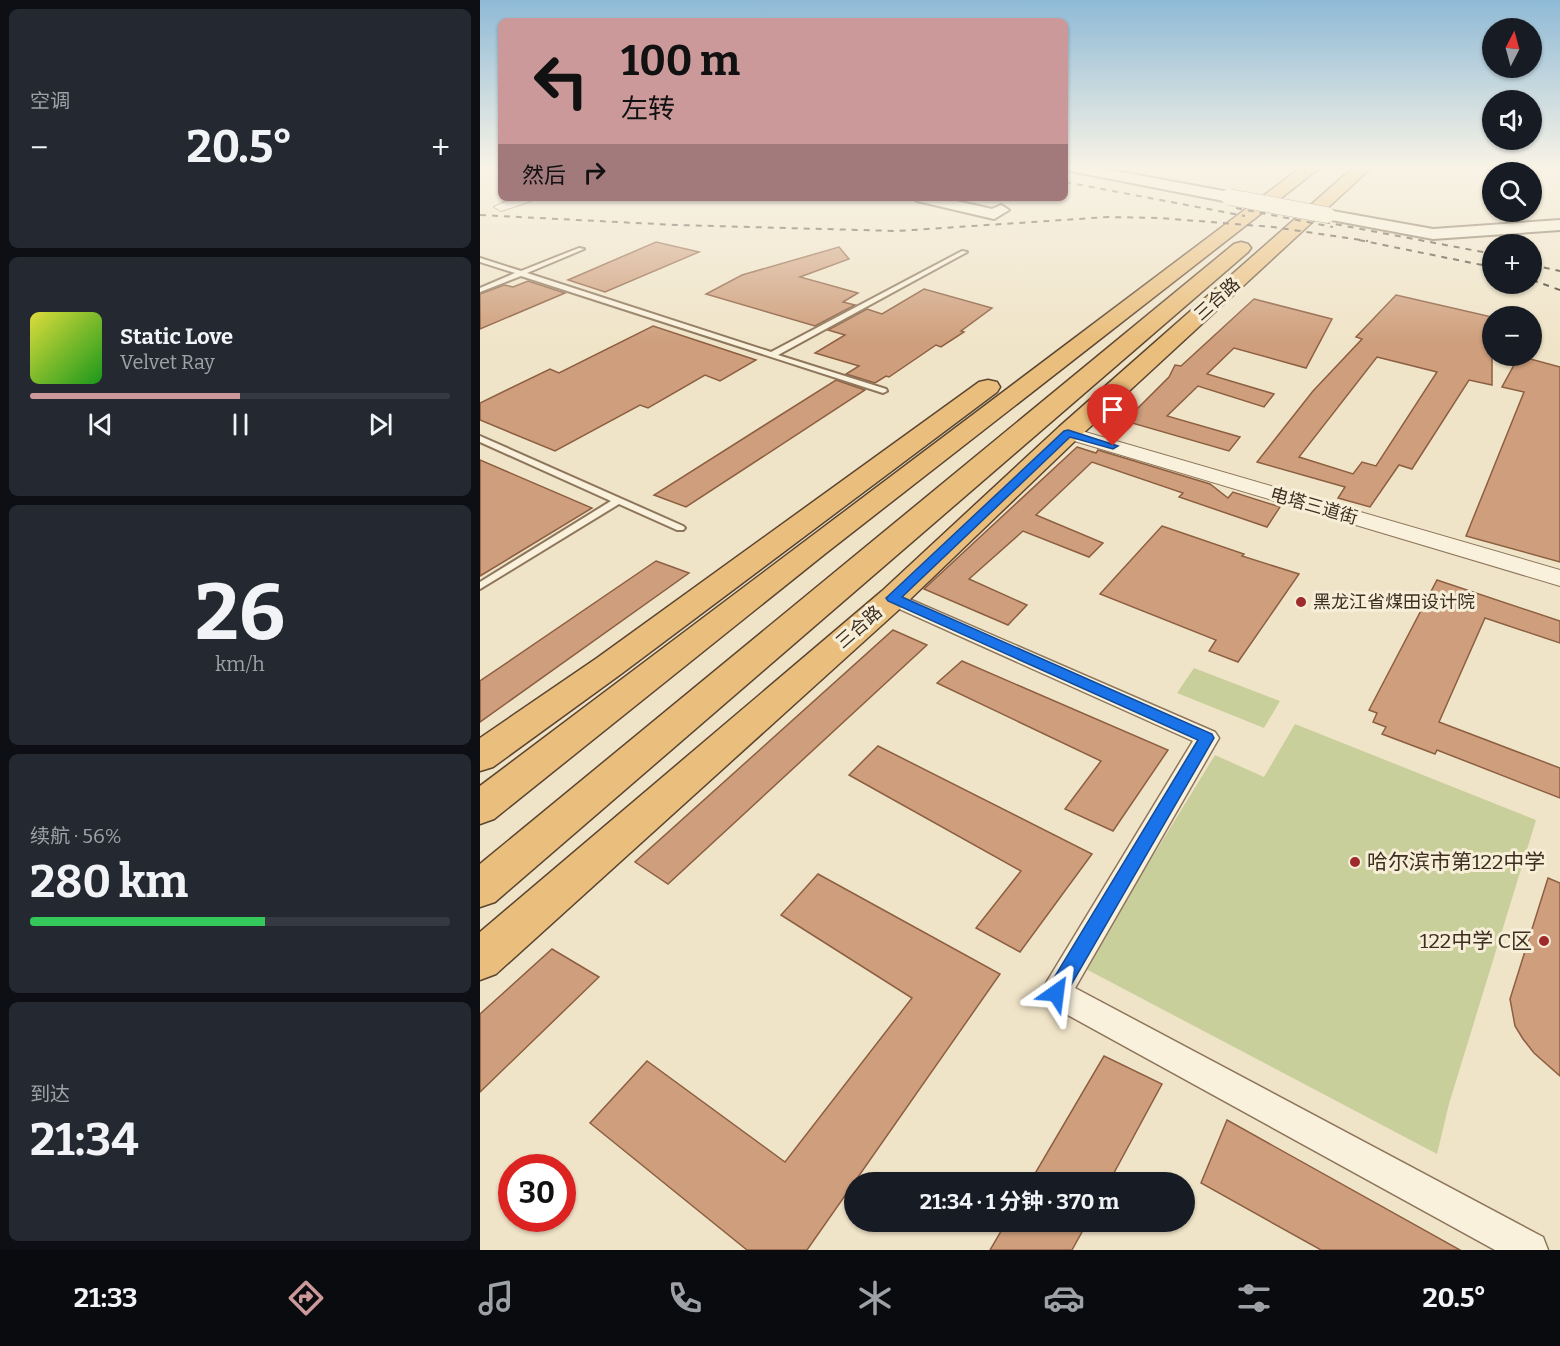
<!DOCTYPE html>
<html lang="zh">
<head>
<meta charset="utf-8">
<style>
	body { margin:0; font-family:Bitter,"Noto Sans SC",serif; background:#242831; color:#f1f3f6; height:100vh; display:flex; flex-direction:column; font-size:22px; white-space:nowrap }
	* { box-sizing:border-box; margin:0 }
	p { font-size:20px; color:#9ea1a6 }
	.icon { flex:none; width:33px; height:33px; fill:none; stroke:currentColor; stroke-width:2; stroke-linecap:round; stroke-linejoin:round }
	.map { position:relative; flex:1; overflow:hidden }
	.drawer { display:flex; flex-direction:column; gap:9px; padding:9px; background:#0d0f14; width:480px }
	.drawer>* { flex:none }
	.banner { position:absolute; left:18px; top:18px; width:570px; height:183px; border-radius:9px; box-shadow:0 2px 4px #0004; background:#cc999b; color:#111; overflow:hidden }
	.needle { width:39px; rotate:6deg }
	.controls { position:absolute; left:1002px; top:18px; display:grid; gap:12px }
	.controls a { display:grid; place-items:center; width:60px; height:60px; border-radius:50%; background:#171b24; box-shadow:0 2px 4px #0004; font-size:30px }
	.speed { position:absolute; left:18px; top:1154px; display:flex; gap:12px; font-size:30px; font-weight:700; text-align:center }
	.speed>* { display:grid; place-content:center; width:78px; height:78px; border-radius:50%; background:#171b24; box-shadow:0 2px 4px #0004; line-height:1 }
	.speed .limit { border:9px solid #d22; background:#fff; color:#111 }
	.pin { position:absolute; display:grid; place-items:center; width:51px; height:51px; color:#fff; margin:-62px -26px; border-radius:50% 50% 50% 0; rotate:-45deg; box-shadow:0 0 6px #0007 }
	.pin .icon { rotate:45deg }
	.me { position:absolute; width:66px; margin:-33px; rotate:31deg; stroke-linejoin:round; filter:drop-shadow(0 0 4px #0008) }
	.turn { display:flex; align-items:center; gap:21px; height:126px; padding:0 24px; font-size:27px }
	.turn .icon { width:78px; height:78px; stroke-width:2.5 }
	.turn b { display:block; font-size:42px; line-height:51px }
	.then { display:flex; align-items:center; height:57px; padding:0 24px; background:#0003; gap:12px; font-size:22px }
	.big { font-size:45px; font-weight:700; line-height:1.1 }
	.drawer .tile { flex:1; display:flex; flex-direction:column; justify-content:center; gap:9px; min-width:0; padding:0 21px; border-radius:9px; background:#242831 }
	.drawer .dial { align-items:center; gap:0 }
	.dial b { font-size:78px; line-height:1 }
	.song { display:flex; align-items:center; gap:18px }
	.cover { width:72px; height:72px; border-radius:9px; background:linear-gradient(135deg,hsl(60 70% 55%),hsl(120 70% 35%)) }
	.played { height:6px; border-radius:3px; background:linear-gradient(90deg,#cc999b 50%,#363941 50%) }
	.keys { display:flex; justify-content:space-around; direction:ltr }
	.heat { display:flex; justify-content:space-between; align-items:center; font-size:33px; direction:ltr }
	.charge { height:9px; border-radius:4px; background:linear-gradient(90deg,#34c759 56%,#363941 0) }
	.trip { position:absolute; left:364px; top:1172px; width:351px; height:60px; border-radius:30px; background:#171b24; box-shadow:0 2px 4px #0004; font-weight:700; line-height:60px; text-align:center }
	.dock { display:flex; height:96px; justify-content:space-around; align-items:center; background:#090b0e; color:#9ea1a6 }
	.dock .icon { width:42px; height:42px }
	.dock .on { color:#cc999b }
	.dock b { font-size:27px; color:#f1f3f6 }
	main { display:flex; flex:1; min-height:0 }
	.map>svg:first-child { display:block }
	.green { fill:#c9cf9b }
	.building { fill:#cf9f7d; stroke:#8d5f41; stroke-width:1.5; fill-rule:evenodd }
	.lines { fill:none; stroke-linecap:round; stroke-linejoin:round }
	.service-casing { stroke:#8d765c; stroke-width:4 }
	.minor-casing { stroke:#8d765c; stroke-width:3 }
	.tertiary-casing { stroke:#8d765c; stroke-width:2 }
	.secondary-casing { stroke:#6f573f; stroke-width:4 }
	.trunk-casing { stroke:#5b4430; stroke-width:3 }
	.service { fill:#faf1dc; fill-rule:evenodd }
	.minor { fill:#faf1dc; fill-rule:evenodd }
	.tertiary { fill:#faf1dc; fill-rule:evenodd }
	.secondary { fill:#faf1dc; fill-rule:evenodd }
	.trunk { fill:#eabe7c; fill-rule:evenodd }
	.rail { stroke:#3d2e20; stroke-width:2; stroke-dasharray:6 6; stroke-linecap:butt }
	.secondary-bridge-casing { stroke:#6f573f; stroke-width:17; stroke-linecap:butt }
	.secondary-bridge { stroke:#faf1dc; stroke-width:16 }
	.route { fill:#1a73e8; stroke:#114b97; stroke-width:1.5 }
	.poi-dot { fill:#9e2a2b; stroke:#f7eed8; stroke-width:2 }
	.labels { text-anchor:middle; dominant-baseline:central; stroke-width:6; stroke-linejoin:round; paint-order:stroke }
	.street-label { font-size:18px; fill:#3d2e20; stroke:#f7eed8 }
	.poi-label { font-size:18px; fill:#3d2e20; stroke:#f7eed8; text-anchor:start }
	.near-poi-label { font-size:21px; fill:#3d2e20; stroke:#f7eed8; text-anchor:start }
</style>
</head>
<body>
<main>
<section class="drawer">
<div class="tile"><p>空调</p>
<div class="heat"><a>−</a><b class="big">20.5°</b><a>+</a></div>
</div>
<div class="tile">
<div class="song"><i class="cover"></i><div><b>Static Love</b><p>Velvet Ray</p></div></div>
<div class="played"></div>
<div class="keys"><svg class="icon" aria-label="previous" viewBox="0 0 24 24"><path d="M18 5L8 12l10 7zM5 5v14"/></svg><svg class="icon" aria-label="pause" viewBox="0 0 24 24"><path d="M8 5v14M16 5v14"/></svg><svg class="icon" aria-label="next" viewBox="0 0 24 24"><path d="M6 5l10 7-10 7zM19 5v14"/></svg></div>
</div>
<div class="tile dial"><b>26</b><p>km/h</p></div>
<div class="tile"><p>续航 · 56%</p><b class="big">280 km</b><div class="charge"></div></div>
<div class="tile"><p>到达</p><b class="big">21:34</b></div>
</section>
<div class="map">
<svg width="1080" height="1250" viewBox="0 0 1080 1250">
	<rect width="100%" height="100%" fill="#f0e4c8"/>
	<!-- green -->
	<g class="green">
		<polygon points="714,668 800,701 784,728 697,693"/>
		<polygon points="815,724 1056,820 969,1104 957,1154 604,968 735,755 784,777"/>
	</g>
	<!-- building -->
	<g class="building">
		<polygon points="176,242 219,252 125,292 88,280"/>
		<polygon points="359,247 369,259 320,277 378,293 363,302 375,305 335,326 226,294 262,275"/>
		<polygon points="48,281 85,293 0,329 0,294 24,285 33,287"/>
		<polygon points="444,289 512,308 481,331 484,332 461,347 456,345 409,377 406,376 395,383 366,374 379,366 335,353 365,335 348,330 387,309 402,314"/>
		<path d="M 916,295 L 1012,317 L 1012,385 L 989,380 L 932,469 L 919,465 L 890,507 L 858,498 L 865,487 L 777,462 L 833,391 L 882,339 L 876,337 ZM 897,357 L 957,372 L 896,466 L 882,462 L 873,474 L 819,457 Z"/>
		<polygon points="774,299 852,319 826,368 754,348 727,374 794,394 784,407 718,386 687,416 760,437 749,451 645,421 689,377 695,365 701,366"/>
		<polygon points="173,326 276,360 240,381 225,375 168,408 160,405 75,451 0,420 0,403 70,369 79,373"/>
		<polygon points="1039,356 1080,367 1080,562 986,536 1044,392 1022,387"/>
		<polygon points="356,380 385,390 206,507 174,495"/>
		<polygon points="597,447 616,453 618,450 730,484 748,498 753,492 800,507 787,527 699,497 703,493 612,462 556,515 623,543 609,557 543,531 489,579 547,605 528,625 444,589"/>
		<polygon points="0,460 112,508 0,576"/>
		<polygon points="682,526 764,554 762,556 819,574 758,662 729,651 736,640 620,594"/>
		<polygon points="176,561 209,573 0,722 0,681"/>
		<polygon points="957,580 1080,621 1080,643 1005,618 959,722 1080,768 1080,798 957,750 955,754 902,734 906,727 893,722 897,713 889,710"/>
		<polygon points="413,630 447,645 188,884 155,862"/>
		<polygon points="482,661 688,750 633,831 585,809 621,761 457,683"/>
		<polygon points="398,746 612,854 540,952 496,928 541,871 369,775"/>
		<polygon points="338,874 520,974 327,1250 267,1250 110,1123 167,1061 305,1162 432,998 301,915"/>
		<polygon points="1068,878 1080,883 1080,1076 1054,1053 1043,1039 1035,1026 1030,999"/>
		<polygon points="72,949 119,977 0,1092 0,1014"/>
		<polygon points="624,1056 682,1084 629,1182 550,1182"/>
		<polygon points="747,1120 980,1250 841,1250 721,1183"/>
		<polygon points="527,1221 608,1221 592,1250 510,1250"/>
	</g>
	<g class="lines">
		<!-- service casing -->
		<g class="service-casing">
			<g id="service">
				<polygon points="99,248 104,249 47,273 291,352 482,251 487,252 298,355 406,389 407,391 403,393 41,276 0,292 0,288 35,273 0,262 0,258 41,271"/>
				<polygon points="0,436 203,526 205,528 203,530 197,530 139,504 0,589 0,582 131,501 0,442"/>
			</g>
		</g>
		<!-- minor casing -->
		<g class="minor-casing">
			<polygon id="minor" points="413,592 735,732 739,738 595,988 1063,1237 1068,1250 1015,1250 566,1003 561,993 566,983 713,741 406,603 403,598 406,593"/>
		</g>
		<!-- tertiary casing -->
		<g class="tertiary-casing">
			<g id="tertiary">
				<polygon points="33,198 53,198 51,201 21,211 14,207"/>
				<polygon points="588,427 1080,570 1080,586 581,437 578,433 581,429"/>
			</g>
		</g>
		<!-- secondary casing -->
		<g class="secondary-casing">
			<g id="secondary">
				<polygon points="585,166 609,166 749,192 757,197 749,202 585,170"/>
				<polygon points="434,198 463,198 512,209 521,205 529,210 514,219 437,201"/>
				<polygon points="847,210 953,229 1080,220 1080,230 953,239 841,218 839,215 841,212"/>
			</g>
		</g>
		<!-- trunk casing -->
		<g class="trunk-casing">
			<g id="trunk">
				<polygon points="823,166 842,166 346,553 14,819 0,824 0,786"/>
				<polygon points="875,166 893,166 597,439 424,605 16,974 0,980 0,932 402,591 579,427"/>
				<polygon points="761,242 768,244 771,248 768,252 15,902 0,907 0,864 754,244"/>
				<polygon points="508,380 517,382 520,387 517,392 141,674 13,767 0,771 0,738 117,658 499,382"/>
			</g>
		</g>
		<!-- service -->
		<use href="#service" class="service"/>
		<!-- minor -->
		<use href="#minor" class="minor"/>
		<!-- tertiary -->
		<use href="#tertiary" class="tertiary"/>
		<!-- secondary -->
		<use href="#secondary" class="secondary"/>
		<!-- trunk -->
		<use href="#trunk" class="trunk"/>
		<!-- rail -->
		<g class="rail">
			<polyline points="585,182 765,216"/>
			<polyline points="756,208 853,227"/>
			<polyline points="0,215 196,225 417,231 628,217 680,218 793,227 888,241"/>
			<polyline points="844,222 1008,253"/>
			<polyline points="879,240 1012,267"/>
			<polyline points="1052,265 1080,271"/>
			<polyline points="1052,280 1080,290"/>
		</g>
		<!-- secondary-bridge casing -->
		<g class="secondary-bridge-casing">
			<polyline id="secondary-bridge" points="749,197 847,215"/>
		</g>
		<!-- secondary-bridge -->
		<use href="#secondary-bridge" class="secondary-bridge"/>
	</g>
	<!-- sky -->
	<linearGradient id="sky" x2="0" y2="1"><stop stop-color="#8fbad6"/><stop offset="0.49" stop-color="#f8f3e6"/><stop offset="1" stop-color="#f8f3e6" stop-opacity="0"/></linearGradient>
	<rect width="1080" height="341" fill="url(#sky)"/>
	<!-- route -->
	<polygon class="route" points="588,430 638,446 633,449 590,437 422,597 732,734 734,738 583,999 576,1002 569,999 566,993 569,986 718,740 408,601 406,598 584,431"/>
	<!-- markers -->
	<g class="poi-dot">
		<circle cx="821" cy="602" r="6"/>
		<circle cx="875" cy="862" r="6"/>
		<circle cx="1064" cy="941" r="6"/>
	</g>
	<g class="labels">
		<!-- street labels -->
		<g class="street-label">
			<text transform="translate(737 299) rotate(-42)">三合路</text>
			<text transform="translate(834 506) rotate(16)">电塔三道街</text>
			<text transform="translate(379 627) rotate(-41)">三合路</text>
		</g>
		<!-- poi labels -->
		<g class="poi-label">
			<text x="833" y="602">黑龙江省煤田设计院</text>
		</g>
		<!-- near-poi labels -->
		<g class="near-poi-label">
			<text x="887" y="862">哈尔滨市第122中学</text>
			<text x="1052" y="941" text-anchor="end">122中学 C区</text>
		</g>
	</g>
</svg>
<div class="controls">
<a><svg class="needle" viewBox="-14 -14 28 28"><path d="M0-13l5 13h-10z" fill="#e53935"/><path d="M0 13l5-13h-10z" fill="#9ea1a6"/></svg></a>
<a><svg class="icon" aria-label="sound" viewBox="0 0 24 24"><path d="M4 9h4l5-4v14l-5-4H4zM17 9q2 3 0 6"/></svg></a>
<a><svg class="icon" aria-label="search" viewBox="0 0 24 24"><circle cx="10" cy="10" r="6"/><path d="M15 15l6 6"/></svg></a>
<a>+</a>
<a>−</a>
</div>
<div class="speed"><div class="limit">30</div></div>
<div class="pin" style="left:633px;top:446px;background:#d93025"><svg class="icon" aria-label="arrive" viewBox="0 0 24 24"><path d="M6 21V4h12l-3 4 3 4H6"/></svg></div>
<svg class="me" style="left:576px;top:993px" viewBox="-20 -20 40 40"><path d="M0-17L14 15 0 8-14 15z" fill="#1a73e8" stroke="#fff" stroke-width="4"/></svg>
<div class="trip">21:34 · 1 分钟 · 370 m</div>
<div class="banner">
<div class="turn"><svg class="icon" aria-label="left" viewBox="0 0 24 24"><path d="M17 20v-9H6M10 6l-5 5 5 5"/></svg><div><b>100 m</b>左转</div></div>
<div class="then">然后<svg class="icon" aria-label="right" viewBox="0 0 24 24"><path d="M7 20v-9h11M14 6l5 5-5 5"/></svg></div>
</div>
</div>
</main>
<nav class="dock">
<b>21:33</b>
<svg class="icon on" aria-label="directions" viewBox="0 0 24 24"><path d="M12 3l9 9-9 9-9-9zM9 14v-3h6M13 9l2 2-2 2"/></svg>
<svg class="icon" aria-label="music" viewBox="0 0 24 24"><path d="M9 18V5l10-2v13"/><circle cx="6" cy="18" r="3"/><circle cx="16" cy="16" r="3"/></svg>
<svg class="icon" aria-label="phone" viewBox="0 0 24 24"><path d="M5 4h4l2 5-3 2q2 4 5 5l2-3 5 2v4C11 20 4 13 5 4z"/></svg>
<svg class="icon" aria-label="climate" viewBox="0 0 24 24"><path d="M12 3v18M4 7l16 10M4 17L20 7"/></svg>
<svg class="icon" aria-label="car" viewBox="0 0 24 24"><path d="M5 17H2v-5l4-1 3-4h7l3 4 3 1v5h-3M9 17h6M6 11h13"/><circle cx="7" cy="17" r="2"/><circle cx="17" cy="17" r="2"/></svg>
<svg class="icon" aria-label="filters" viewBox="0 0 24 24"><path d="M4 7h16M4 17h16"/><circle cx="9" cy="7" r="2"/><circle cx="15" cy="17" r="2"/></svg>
<b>20.5°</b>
</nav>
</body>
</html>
